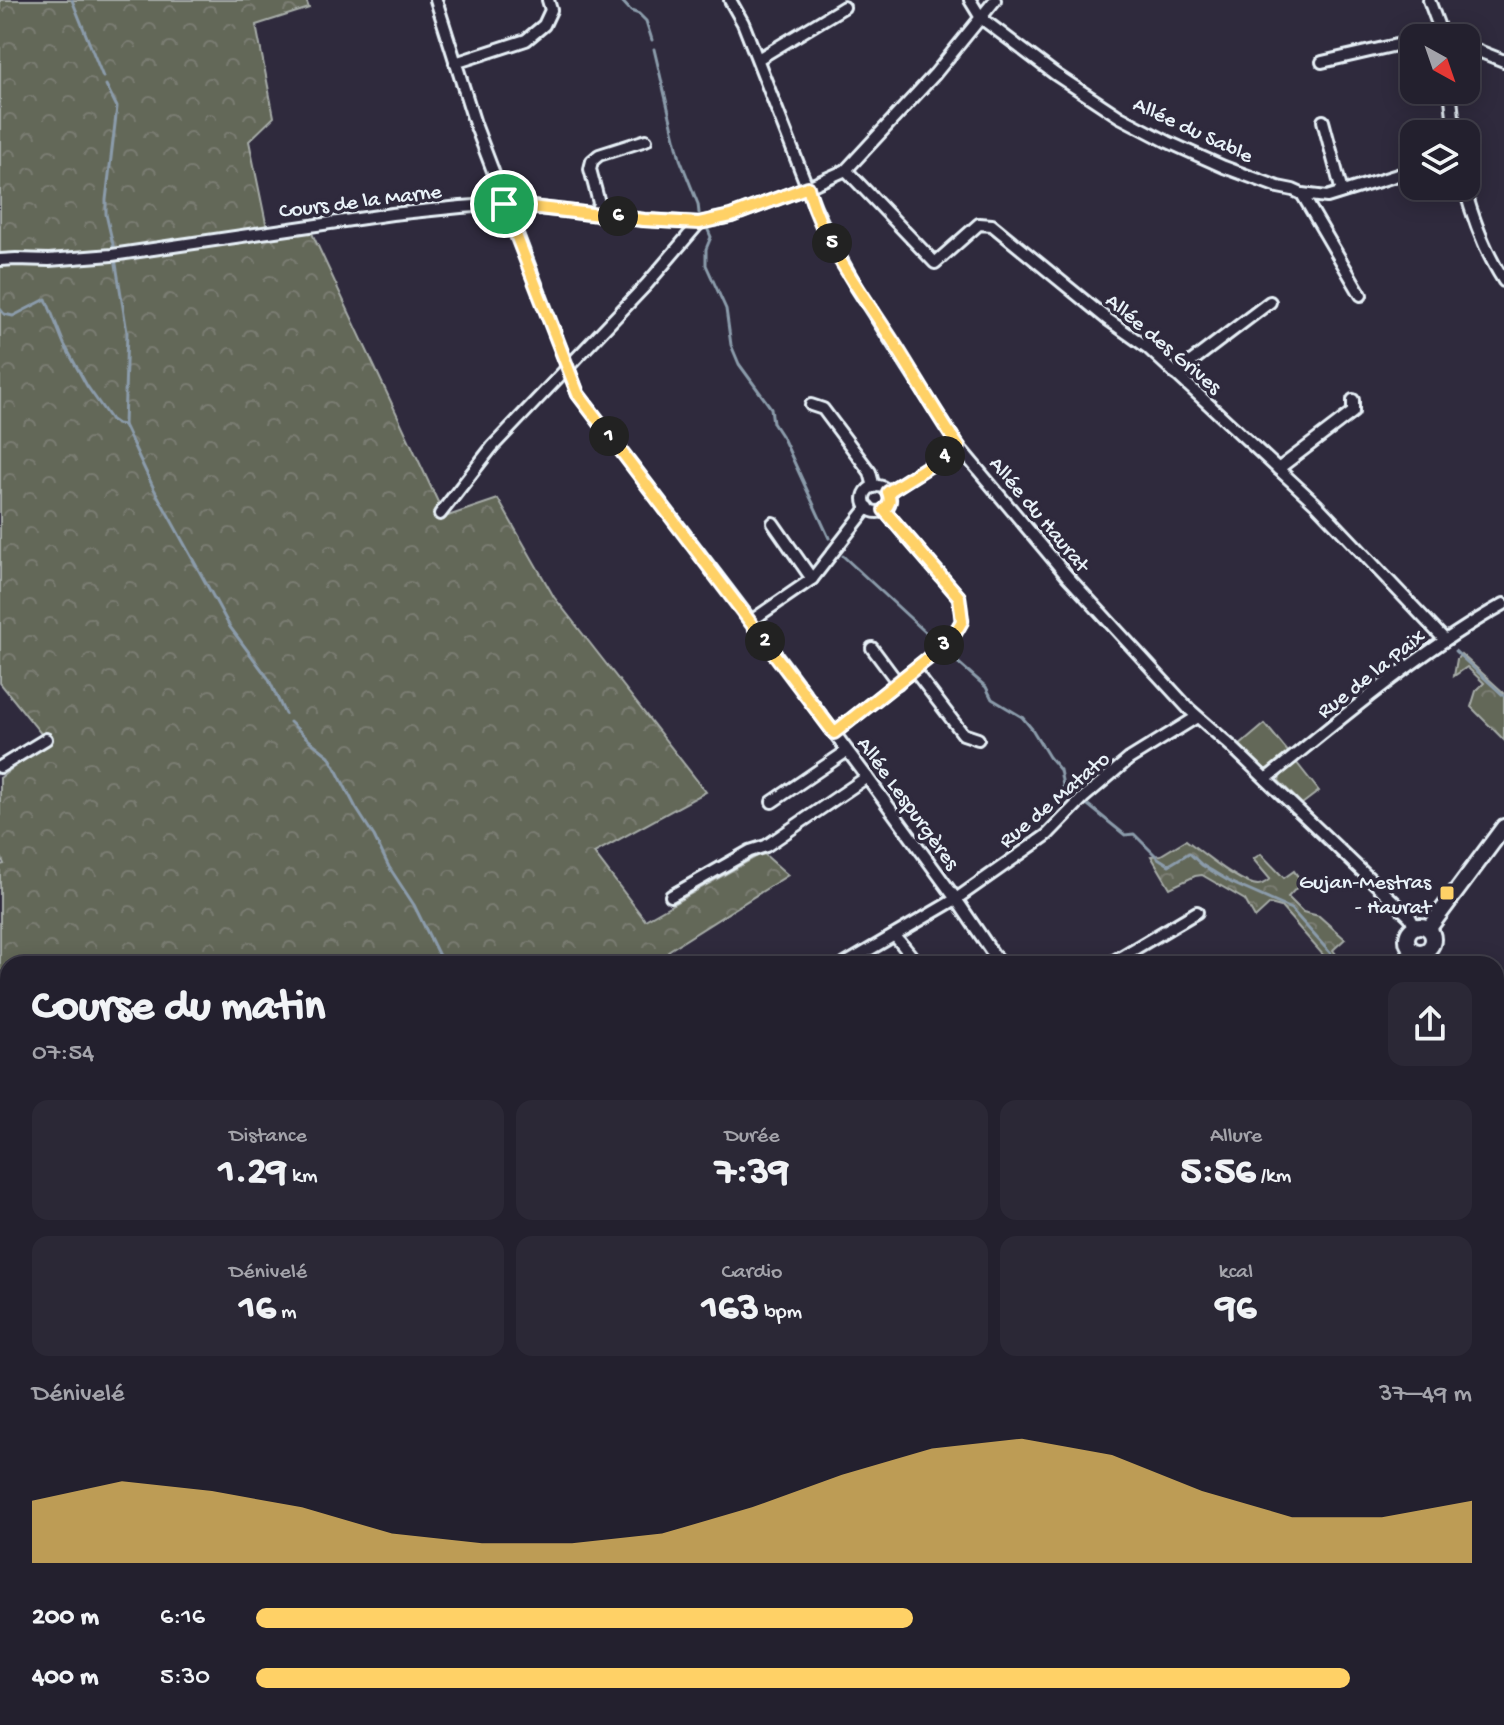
<!DOCTYPE html>
<html lang="fr">
<head>
<meta charset="utf-8">
<style>
	body { margin:0; font-family:"Gochi Hand",sans-serif; background:#2b2836; color:#f1f3f6; height:100vh; display:flex; flex-direction:column; font-size:30px; white-space:nowrap }
	* { box-sizing:border-box; margin:0 }
	p { font-size:26px; color:#a3a3aa }
	.icon { flex:none; width:44px; height:44px; fill:none; stroke:currentColor; stroke-width:2; stroke-linecap:round; stroke-linejoin:round }
	.map { position:relative; flex:1; overflow:hidden }
	.details { position:absolute; left:0px; top:956px; width:1504px; height:770px; display:flex; flex-direction:column; background:#23202e; border-radius:24px 24px 0 0; box-shadow:0 4px 20px #0003,0 0 0 2px #403e4a }
	.details>* { flex:none }
	.needle { width:52px; rotate:140deg }
	.fabs { position:absolute; left:1400px; top:24px; display:grid; gap:16px }
	.fabs a { display:grid; place-items:center; width:80px; height:80px; border-radius:16px; background:#23202e; box-shadow:0 4px 20px #0003,0 0 0 2px #403e4a; font-size:40px }
	.pin { position:absolute; display:grid; place-items:center; width:68px; height:68px; color:#fff; margin:-34px; border:4px solid #fff; border-radius:50%; box-shadow:0 2px 8px #0007 }
	.km { position:absolute; width:40px; height:40px; margin:-20px; border-radius:50%; background:#222; color:#fff; font-size:22px; line-height:40px; text-align:center }
	.round { display:grid; place-items:center; flex:none; width:84px; height:84px; border-radius:16px; background:#2b2836 }
	.summary { display:flex; align-items:center; justify-content:space-between; height:136px; padding:0 32px }
	h1 { font-size:44px; font-weight:700; line-height:60px }
	.figures { display:grid; grid-template-columns:repeat(3,1fr); gap:12px; height:136px; padding:8px 32px }
	.figures div { display:grid; align-content:center; border-radius:16px; background:#2b2836; text-align:center }
	.figures b { font-size:40px; font-weight:700 }
	.figures small { font-size:22px; font-weight:400 }
	.figures p { font-size:22px }
	.chart { height:224px; padding:16px 32px }
	.chart p { display:flex; justify-content:space-between }
	.chart svg { width:100%; height:144px; margin-top:8px; fill:#ffd166; opacity:.7 }
	ul { padding:0 32px; list-style:none; font-size:26px }
	li { display:grid; grid-template-columns:128px 96px 1fr; align-items:center; height:60px }
	li i { height:20px; border-radius:10px; background:#ffd166 }
	.map>svg:first-child { display:block }
	.green { fill:#646759; stroke:#a6aca8; stroke-width:2 }
	.forest { fill:url(#forest-crowns); stroke:#a6aca8; stroke-width:2 }
	.lines { fill:none; stroke-linecap:round; stroke-linejoin:round }
	.stream { stroke:#8b9cab; stroke-width:3 }
	.street-casing { stroke:#e8f1f8; stroke-width:16 }
	.secondary-casing { stroke:#e8f1f8; stroke-width:20 }
	.street { stroke:#2f2a3d; stroke-width:10 }
	.secondary { stroke:#2f2a3d; stroke-width:14 }
	.rail-casing { stroke:#e8f1f8; stroke-width:6 }
	.rail { stroke:#2f2a3d; stroke-width:3; stroke-dasharray:9; stroke-linecap:butt }
	.route-casing { stroke:#fff; stroke-width:16 }
	.route { stroke:#ffd166; stroke-width:10 }
	.poi-dot { fill:#ffd166; stroke:#2f2a3d; stroke-width:3 }
	.labels { text-anchor:middle; stroke-width:7; stroke-linejoin:round; paint-order:stroke }
	.street-label { font-size:22px; fill:#e8f1f8; stroke:#2f2a3d }
	.poi-label { font-size:22px; fill:#e8f1f8; stroke:#2f2a3d; text-anchor:end }
</style>
</head>
<body>
<div class="map">
<svg width="1504" height="1725" viewBox="0 0 1504 1725">
	<defs>
		<pattern id="forest-crowns" width="20" height="18" patternUnits="userSpaceOnUse" patternTransform="scale(2)"><rect width="20" height="18" fill="#646759"/><path d="M2 6a3 3 0 1 1 6 0M12 15a3 3 0 1 1 6 0" fill="none" stroke="#7a7d72"/></pattern>
	</defs>
	<rect width="100%" height="100%" fill="#2f2a3d"/>
	<filter id="ink" filterUnits="userSpaceOnUse"><feTurbulence type="fractalNoise" baseFrequency=".0125" numOctaves="2"/><feDisplacementMap in="SourceGraphic" scale="16" xChannelSelector="R" yChannelSelector="G"/><feConvolveMatrix kernelMatrix="1 2 1 2 8 2 1 2 1" color-interpolation-filters="sRGB"/></filter>
	<g filter="url(#ink)">
		<!-- green -->
		<g class="green">
			<polygon points="1265,724 1289,753 1272,769 1264,769 1239,746"/>
			<polygon points="1296,762 1319,791 1302,804 1279,781 1281,775"/>
			<polygon points="542,1718 723,1718 707,1725 545,1725"/>
			<polygon points="725,1718 1429,1718 1432,1725 728,1725"/>
		</g>
		<!-- forest -->
		<g class="forest">
			<polygon points="0,0 306,0 309,8 256,25 274,117 249,141 267,228 310,229 445,517 498,499 554,597 706,792 594,853 645,920 763,853 788,875 668,951 677,964 8,964 8,1174 6,1172 0,1173 0,1145 2,1143 0,1139 0,865 4,864 0,854 0,778 47,741 0,683"/>
			<polygon points="1461,654 1504,693 1504,740 1471,707 1476,691 1484,683 1467,667 1454,676 1457,659"/>
			<path d="M1186 840C1200 851 1241 885 1258 885 1263 885 1266 882 1270 879L1253 859 1261 854 1284 878 1294 871 1302 882 1288 897 1303 912 1319 916 1345 939 1333 950 1343 964H1331L1281 907 1270 904 1255 918 1245 900 1202 875 1195 876 1170 888 1151 856 1161 855Z"/>
			<polygon points="292,1718 387,1718 389,1725 295,1725"/>
		</g>
		<g class="lines">
			<!-- stream -->
			<g class="stream">
				<polyline points="72,0 103,77"/>
				<polyline points="621,0 631,11 639,14 646,21 652,40"/>
				<polyline points="654,49 680,159 698,204 699,213"/>
				<polyline points="106,85 117,107 106,200 106,214 114,249"/>
				<polyline points="708,230 711,237 706,249 706,265 726,309 731,345 739,364 771,408 773,423 784,440 829,538"/>
				<polyline points="115,258 127,332 124,425 154,489 230,627 268,678 285,714"/>
				<polyline points="0,309 4,314 13,316 46,299 64,344 87,386 111,420 117,424 124,425"/>
				<polyline points="843,556 935,641"/>
				<polyline points="1455,651 1504,696"/>
				<polyline points="946,652 986,687 992,699 1022,717 1032,729 1049,757 1060,770 1064,791 1076,800"/>
				<polyline points="290,722 310,741 329,756 356,808 374,836 389,867 414,905 443,964"/>
				<polyline points="1083,803 1088,805 1125,835 1134,834 1158,858 1169,865 1189,853 1202,865 1232,883 1291,909 1340,964"/>
				<polyline points="0,1138 8,1164"/>
				<polyline points="1496,1172 1504,1180"/>
				<polyline points="291,1718 293,1725"/>
				<polyline points="840,1718 842,1725"/>
				<polyline points="1495,1725 1504,1719"/>
			</g>
			<defs>
				<g id="street">
					<polyline points="436,0 475,124 578,394 751,621 867,777 956,899 1000,964"/>
					<polyline points="730,0 743,23 754,51 815,207 829,237 857,288 959,447 1068,577 1189,709 1232,747 1410,917 1415,927"/>
					<polyline points="970,0 981,18 1055,74 1120,117 1168,142 1224,167 1278,187 1293,190 1302,194 1327,197 1414,170"/>
					<polyline points="1429,0 1443,38"/>
					<polyline points="1426,38 1442,34"/>
					<polyline points="1466,46 1504,61"/>
					<polyline points="758,59 844,7"/>
					<polyline points="1322,62 1414,41"/>
					<polyline points="455,63 526,40 544,25 551,10 548,0"/>
					<polyline points="1450,90 1455,134"/>
					<polyline points="1323,121 1342,192"/>
					<polyline points="846,170 935,263 979,224 992,225 1107,319 1148,348 1316,504 1445,640"/>
					<path d="M1464 186C1473 219 1485 252 1504 281"/>
					<polyline points="1302,194 1361,295"/>
					<polyline points="596,214 599,203 590,169 592,161 599,155 646,140"/>
					<polyline points="0,260 16,259 49,260 112,255 392,214 461,207 504,204 644,220 699,223 731,216 808,187 846,170 935,74 995,0"/>
					<polyline points="1175,374 1270,302"/>
					<polyline points="811,405 823,409 870,472 874,487"/>
					<polyline points="1278,469 1353,412 1353,400"/>
					<circle cx="877" cy="499" r="13"/>
					<polyline points="888,492 959,447"/>
					<polyline points="440,514 492,447 647,284 699,223"/>
					<polyline points="773,523 812,579"/>
					<polyline points="751,621 812,579 868,507"/>
					<polyline points="872,648 898,683"/>
					<polyline points="914,670 963,734 978,739"/>
					<polyline points="834,733 951,640 962,621 959,597 884,510"/>
					<polyline points="0,767 46,739"/>
					<path d="M1266 779C1342 718 1418 652 1504 604"/>
					<polyline points="772,802 847,751"/>
					<polyline points="671,896 750,851 766,846 867,777"/>
					<polyline points="895,936 918,964"/>
					<polyline points="1426,950 1433,964"/>
					<polyline points="845,964 956,899 1047,835 1083,798 1129,759 1197,717"/>
					<polyline points="1109,964 1197,912"/>
					<polyline points="1377,964 1381,961"/>
					<polyline points="1496,1069 1504,1081"/>
					<polyline points="0,1278 8,1274"/>
					<polyline points="1496,1515 1504,1509"/>
					<polyline points="1496,1695 1502,1703"/>
					<polyline points="0,1705 8,1702"/>
					<polyline points="503,1718 506,1725"/>
					<polyline points="846,1718 849,1725"/>
				</g>
				<g id="secondary">
					<circle cx="1420" cy="939" r="13"/>
					<polyline points="1429,928 1504,827"/>
					<polyline points="434,1725 445,1718"/>
				</g>
			</defs>
			<!-- street casing -->
			<use href="#street" class="street-casing"/>
			<!-- secondary casing -->
			<use href="#secondary" class="secondary-casing"/>
			<!-- street -->
			<use href="#street" class="street"/>
			<!-- secondary -->
			<use href="#secondary" class="secondary"/>
			<defs>
				<g id="rail">
					<polyline points="1496,1496 1504,1491"/>
					<polyline points="1058,1725 1076,1718"/>
				</g>
			</defs>
			<!-- rail casing -->
			<use href="#rail" class="rail-casing"/>
			<!-- rail -->
			<use href="#rail" class="rail"/>
		</g>
	</g>
	<g class="lines" filter="url(#ink)">
		<defs>
			<path id="route" d="M808 187C821 241 864 296 894 343 916 377 935 413 959 447L888 492C891 500 890 504 884 510L959 597 962 621 951 640 834 733 578 394 504 204 644 220 699 223 731 216Z"/>
		</defs>
		<!-- route casing -->
		<use href="#route" class="route-casing"/>
		<!-- route -->
		<use href="#route" class="route"/>
	</g>
	<!-- markers -->
	<rect class="poi-dot" x="1439" y="885" width="16" height="16" rx="4"/>
	<g class="labels">
		<!-- street labels -->
		<g class="street-label">
			<text transform="translate(1194 128) rotate(25)" y="8">Allée du Sable</text>
			<text transform="translate(360 199) rotate(-7)" y="8">Cours de la Marne</text>
			<text transform="translate(1165 342) rotate(40)" y="8">Allée des Grives</text>
			<text transform="translate(1041 513) rotate(50)" y="8">Allée du Haurat</text>
			<text transform="translate(1370 672) rotate(-38)" y="8">Rue de la Paix</text>
			<text transform="translate(1053 798) rotate(-40)" y="8">Rue de Matato</text>
			<text transform="translate(910 802) rotate(54)" y="8">Allée Lespurgères</text>
		</g>
		<!-- poi labels -->
		<g class="poi-label">
			<text x="1431" y="888">Gujan-Mestras<tspan x="1431" dy="25">- Haurat</tspan></text>
		</g>
	</g>
</svg>
<div class="fabs">
<a><svg class="needle" viewBox="-14 -14 28 28"><path d="M0-13l5 13h-10z" fill="#e53935"/><path d="M0 13l5-13h-10z" fill="#a3a3aa"/></svg></a>
<a><svg class="icon" aria-label="layers" viewBox="0 0 24 24"><path d="M12 4l9 5-9 5-9-5zM3 14l9 5 9-5"/></svg></a>
</div>
<div class="pin" style="left:504px;top:204px;background:#1e9e55"><svg class="icon" aria-label="arrive" viewBox="0 0 24 24"><path d="M6 21V4h12l-3 4 3 4H6"/></svg></div>
<b class="km" style="left:609px;top:436px">1</b>
<b class="km" style="left:765px;top:641px">2</b>
<b class="km" style="left:944px;top:645px">3</b>
<b class="km" style="left:945px;top:456px">4</b>
<b class="km" style="left:832px;top:243px">5</b>
<b class="km" style="left:618px;top:216px">6</b>
<section class="details">
<div class="summary"><div><h1>Course du matin</h1><p>07:54</p></div><a class="round"><svg class="icon" aria-label="share" viewBox="0 0 24 24"><path d="M12 15V3M7 8l5-5 5 5M5 13v7h14v-7"/></svg></a></div>
<div class="figures">
<div><p>Distance</p><b>1.29<small> km</small></b></div>
<div><p>Durée</p><b>7:39</b></div>
<div><p>Allure</p><b>5:56<small> /km</small></b></div>
</div>
<div class="figures">
<div><p>Dénivelé</p><b>16<small> m</small></b></div>
<div><p>Cardio</p><b>163<small> bpm</small></b></div>
<div><p>kcal</p><b>96</b></div>
</div>
<div class="chart"><p><span>Dénivelé</span>37–49 m</p>
<svg viewBox="0 0 160 44" preserveAspectRatio="none"><path d="M0 44V25L10 19L20 22L30 27L40 35L50 38L60 38L70 35L80 27L90 17L100 9L110 6L120 11L130 22L140 30L150 30L160 25V44z"/></svg>
</div>
<ul>
<li><b>200 m</b>6:16<i style="width:54%"></i></li>
<li><b>400 m</b>5:30<i style="width:90%"></i></li>
</ul>
</section>
</div>
</body>
</html>
